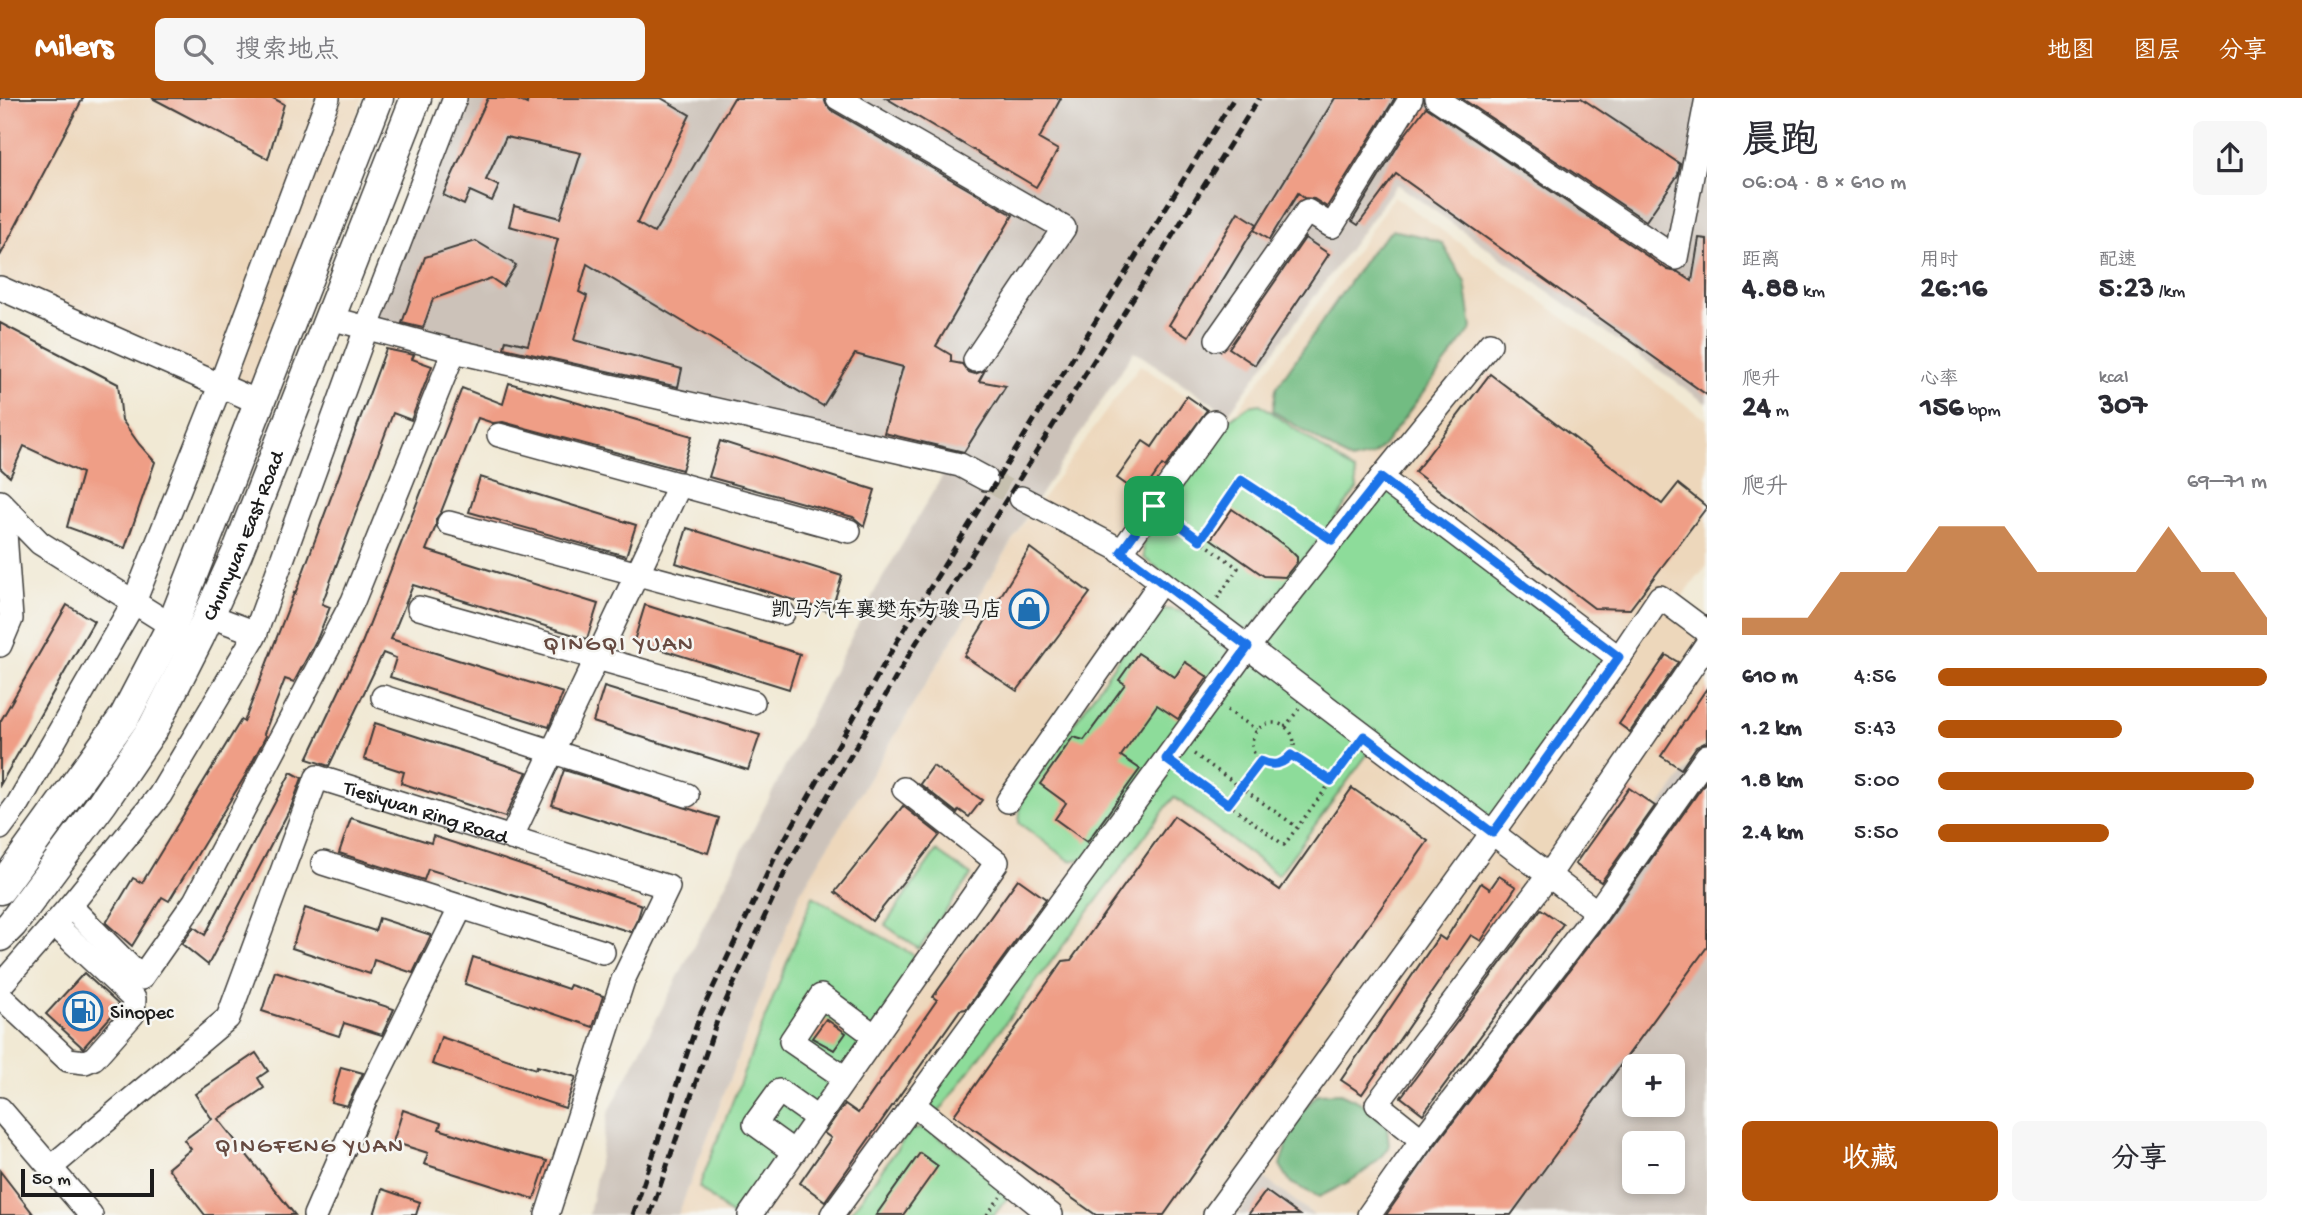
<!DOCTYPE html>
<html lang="zh">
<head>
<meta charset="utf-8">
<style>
	body { margin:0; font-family:"Gochi Hand","LXGW WenKai TC",sans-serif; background:#f7f7f7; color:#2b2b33; height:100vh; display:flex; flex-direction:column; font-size:26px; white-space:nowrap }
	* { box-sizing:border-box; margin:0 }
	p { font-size:23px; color:#7c7c81 }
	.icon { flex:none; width:38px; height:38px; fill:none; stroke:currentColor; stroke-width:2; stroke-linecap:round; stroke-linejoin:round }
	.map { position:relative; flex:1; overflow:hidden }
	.panel { display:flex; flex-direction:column; background:#fff; width:595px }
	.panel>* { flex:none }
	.tools { position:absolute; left:1622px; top:956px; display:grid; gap:14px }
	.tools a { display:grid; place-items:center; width:63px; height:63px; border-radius:10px; background:#fff; box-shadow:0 4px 10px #0003; font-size:35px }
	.scale { position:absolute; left:21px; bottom:18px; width:133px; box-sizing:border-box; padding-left:7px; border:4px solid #1c1c1c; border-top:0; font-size:19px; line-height:24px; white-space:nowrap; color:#1c1c1c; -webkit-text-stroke:5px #f6f6f2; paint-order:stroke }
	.pin { position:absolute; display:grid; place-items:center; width:60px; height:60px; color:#fff; margin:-30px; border-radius:14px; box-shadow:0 4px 10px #0006 }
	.round { display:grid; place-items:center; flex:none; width:74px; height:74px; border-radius:10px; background:#f7f7f7 }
	.head { display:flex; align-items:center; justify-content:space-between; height:119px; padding:0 35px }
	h1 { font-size:38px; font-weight:700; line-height:52px }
	.stats { display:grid; grid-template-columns:repeat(3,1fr); gap:10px; height:119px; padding:7px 35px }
	.stats div { display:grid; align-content:center }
	.stats b { font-size:30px; font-weight:700 }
	.stats small { font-size:19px; font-weight:400 }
	.stats p { font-size:19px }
	.chart { height:196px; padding:14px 35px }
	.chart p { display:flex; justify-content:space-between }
	.chart svg { width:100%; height:126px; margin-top:7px; fill:#b45309; opacity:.7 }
	.button { display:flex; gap:14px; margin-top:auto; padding:14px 35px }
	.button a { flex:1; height:80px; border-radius:10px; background:#b45309; color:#fff; font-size:28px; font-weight:700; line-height:80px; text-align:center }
	.button a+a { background:#f7f7f7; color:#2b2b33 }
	ul { padding:0 35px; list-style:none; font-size:23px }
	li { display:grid; grid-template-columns:112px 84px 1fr; align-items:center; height:52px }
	li i { height:18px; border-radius:9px; background:#b45309 }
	header { display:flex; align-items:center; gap:42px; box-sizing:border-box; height:98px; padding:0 35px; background:#b45309; color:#fff }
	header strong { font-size:33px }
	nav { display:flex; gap:38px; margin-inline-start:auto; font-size:24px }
	.search { width:490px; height:63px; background:#f7f7f7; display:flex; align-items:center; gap:18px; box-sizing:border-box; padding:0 24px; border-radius:10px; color:#7c7c81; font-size:26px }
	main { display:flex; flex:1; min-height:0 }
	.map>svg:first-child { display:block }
	.built { fill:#edd7bb }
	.industrial { fill:#ccc2b9; fill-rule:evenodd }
	.green { fill:#8ddc9a; stroke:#547c5b; stroke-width:2 }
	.forest { fill:#72bc82; stroke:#476c4f; stroke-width:2 }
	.building { fill:#ef9e86 }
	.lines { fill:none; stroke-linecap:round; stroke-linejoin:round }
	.minor-tunnel { stroke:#c6c0af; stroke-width:23; stroke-dasharray:23 11; stroke-linecap:butt }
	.minor-casing { stroke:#3c3b38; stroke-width:26 }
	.major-casing { stroke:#3c3b38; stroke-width:33 }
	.path { stroke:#3c3b38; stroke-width:3.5; stroke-dasharray:2 5; stroke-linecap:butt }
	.minor { stroke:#fff; stroke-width:23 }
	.major { stroke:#fff; stroke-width:30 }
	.rail { stroke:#1c1c1c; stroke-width:5; stroke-dasharray:10 5; stroke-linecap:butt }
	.route-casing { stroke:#fff; stroke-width:14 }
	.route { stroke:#1a73e8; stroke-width:9 }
	.labels { text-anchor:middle; stroke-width:5; stroke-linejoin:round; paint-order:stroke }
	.street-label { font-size:21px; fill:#1c1c1c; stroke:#f6f6f2 }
	.poi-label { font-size:21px; fill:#1c1c1c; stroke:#f6f6f2; text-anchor:end }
	.neighbourhood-label { font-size:23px; letter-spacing:2px; fill:#664a41; stroke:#f6f6f2 }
</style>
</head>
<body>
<header>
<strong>Milers</strong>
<div class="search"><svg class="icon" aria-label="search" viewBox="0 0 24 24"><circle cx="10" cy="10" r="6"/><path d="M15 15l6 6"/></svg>搜索地点</div>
<nav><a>地图</a><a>图层</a><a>分享</a></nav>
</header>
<main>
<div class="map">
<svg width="1707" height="1117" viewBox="0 0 1707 1117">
	<rect width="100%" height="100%" fill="#f6f6f2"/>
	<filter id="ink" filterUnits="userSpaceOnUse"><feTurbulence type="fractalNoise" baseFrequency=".0143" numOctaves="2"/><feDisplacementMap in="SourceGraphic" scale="14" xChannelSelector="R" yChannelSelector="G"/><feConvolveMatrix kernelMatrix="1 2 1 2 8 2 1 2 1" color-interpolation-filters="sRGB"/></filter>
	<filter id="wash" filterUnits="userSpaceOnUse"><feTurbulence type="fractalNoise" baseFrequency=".00686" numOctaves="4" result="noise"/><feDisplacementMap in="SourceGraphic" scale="28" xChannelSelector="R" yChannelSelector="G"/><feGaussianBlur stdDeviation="1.57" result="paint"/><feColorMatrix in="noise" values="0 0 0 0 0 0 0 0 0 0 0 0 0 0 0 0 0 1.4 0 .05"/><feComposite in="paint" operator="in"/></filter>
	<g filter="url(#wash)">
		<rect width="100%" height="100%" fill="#f1e9d4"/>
		<!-- built -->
		<g class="built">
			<polygon points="0,0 363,0 258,304 0,190"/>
			<polygon points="1394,98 1707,322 1707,468 1679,502 1707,522 1707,644 1361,1117 1314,1117 1264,1080 1237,1117 678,1117 800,795 1021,429 1140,267 1228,325 1362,145"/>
		</g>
		<!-- industrial -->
		<g class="industrial">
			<polygon points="442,0 1707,0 1707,306 1397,86 1228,316 1134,253 1032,410 800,795 678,1117 589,1117 608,1016 876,491 951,363 366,231"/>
			<path d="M1707 644V1117H1361ZM1634 968H1673V1006H1634ZM1634 1045H1673V1083H1634Z"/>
			<polygon points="1264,1080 1314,1117 1237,1117"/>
		</g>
		<!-- green -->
		<g class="green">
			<polygon points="1260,306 1355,374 1357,391 1254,528 1242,533 1144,460 1143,446 1219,329 1249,308"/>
			<polygon points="1381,380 1619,560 1493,735 1375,646 1278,777 1174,699 933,1022 913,1006"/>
			<path d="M1165 511C1187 511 1218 531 1228 552 1230 557 1229 563 1228 568L1086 760 1070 763 1019 725 1021 703 1145 522Z"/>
			<polygon points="936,753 971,777 919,851 885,827"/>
			<polygon points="813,798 922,862 743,1117 731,1117 699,1089"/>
			<polygon points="925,1030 1014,1091 994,1117 849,1117 911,1032"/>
		</g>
		<!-- forest -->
		<g class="forest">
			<polygon points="1392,132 1425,139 1442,145 1465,184 1472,230 1383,348 1372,358 1351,363 1273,313 1276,290 1371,153"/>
			<path d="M1340 995 1366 1007 1387 1028 1389 1048C1373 1073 1346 1086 1319 1099L1291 1085 1280 1067 1296 1019 1318 996Z"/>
		</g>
		<g id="blocks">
			<!-- building -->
			<g class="building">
				<polygon points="0,0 83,0 0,158"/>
				<polygon points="152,0 273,0 284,6 268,61"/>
				<polygon points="488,0 513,0 527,6 528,0 661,0 690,17 637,125 654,135 734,0 824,0 826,6 831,12 1013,117 936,248 951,257 951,264 962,266 968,274 975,276 985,272 979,283 1006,288 964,354 884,335 903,269 855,256 823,308 587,166 579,194 587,198 574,242 682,271 678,289 504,250 506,242 528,247 558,141 509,128 514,108 560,120 581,55 506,39 486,82 499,88 492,103 470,93 464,107 443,97"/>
				<polygon points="886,0 1061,0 1039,41 1058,52 1036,89"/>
				<polygon points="1335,0 1395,0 1327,109 1314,101 1304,100 1298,95 1269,142 1254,132"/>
				<polygon points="1461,0 1581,0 1680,66 1678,77 1646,123"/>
				<polygon points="1426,9 1668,172 1678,174 1692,183 1699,140 1707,141 1707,297 1396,76 1358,127 1352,123 1404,38"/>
				<polygon points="1238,114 1257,126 1188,239 1169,227"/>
				<polygon points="1305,140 1329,156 1255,267 1229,250"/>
				<polygon points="476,143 516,167 503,188 491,180 433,201 423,230 402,225 425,159"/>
				<polygon points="0,225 118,286 122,322 139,346 155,364 125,450 67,429 82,375 24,348 10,379 0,370"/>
				<polygon points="386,251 414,257 412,261 432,268 411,322 393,315 322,506 330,509 318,539 294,584 285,581 264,636 266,638 245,678 169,803 162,799 132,848 106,825 133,780 142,785 241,622 244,624 294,495 295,496"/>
				<polygon points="1490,276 1662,406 1678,386 1707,409 1630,511 1594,510 1415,374"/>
				<polygon points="509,285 692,338 682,372 503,324 493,325 478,320 441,414 436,421 436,428 426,452 598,506 587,541 413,487 391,541 563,595 549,629 390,579 396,560 383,555 329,668 307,661 362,545 462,290 503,306"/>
				<polygon points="1187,298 1207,312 1165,369 1162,367 1141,397 1117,380 1143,343 1152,349"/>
				<polygon points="720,343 875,392 864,428 853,419 709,379"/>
				<polygon points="480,379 636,427 626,458 469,414"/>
				<polygon points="1232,411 1287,449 1297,459 1297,464 1285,479 1264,478 1211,441"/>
				<polygon points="687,430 842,478 831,514 676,465"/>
				<polygon points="1030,450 1090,495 1017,593 964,558"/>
				<polygon points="67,507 94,523 0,687 0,624"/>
				<polygon points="645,507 800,556 789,591 634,543"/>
				<polygon points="1138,555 1175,579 1185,564 1208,579 1178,621 1157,607 1121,658 1140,671 1087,744 1055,721 1066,705 1040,686 1073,639 1084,642 1125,586 1119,582"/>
				<polygon points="1666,557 1678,564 1630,634 1619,626"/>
				<polygon points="604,589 760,637 748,672 593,624"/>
				<polygon points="1707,590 1707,644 1696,649 1681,671 1661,658"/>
				<polygon points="375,625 527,674 505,719 401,685 404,674 364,661"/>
				<polygon points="933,668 982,702 969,719 959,712 957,715 920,686"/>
				<polygon points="564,672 719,720 708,755 552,707"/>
				<polygon points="291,674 302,680 291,709 208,867 182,846 194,829 205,837"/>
				<polygon points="1707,682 1707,849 1511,1117 1386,1117 1433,1050 1608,822"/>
				<polygon points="1352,690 1428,743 1164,1117 1096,1117 954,1017 1063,863 1071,862 1174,718 1280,792"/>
				<polygon points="1629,690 1655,708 1601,784 1575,766"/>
				<polygon points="903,708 940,737 872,823 835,794"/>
				<polygon points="351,720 431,745 433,738 642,807 638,820 631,834 428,771 424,782 339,755"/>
				<polygon points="1499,778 1516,789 1481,843 1471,837 1362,996 1341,982 1439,838 1445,842 1481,785 1490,791"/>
				<polygon points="1018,781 1046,801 966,911 960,912 825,1103 800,1085 831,1040 824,1035 845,1006 858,1015 937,902 933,899"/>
				<polygon points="305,810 375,833 379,820 431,837 413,875 374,862 370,876 292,850"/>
				<polygon points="1541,811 1563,826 1423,1016 1401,999"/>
				<polygon points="473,859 568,891 570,887 603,898 593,929 465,886"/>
				<polygon points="275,873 325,889 394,911 382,937 344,925 339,938 262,913"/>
				<polygon points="84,875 120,908 83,950 46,916"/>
				<polygon points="826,921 846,935 834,952 812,940"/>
				<polygon points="441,939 536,971 537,968 576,979 565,1010 432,966"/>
				<polygon points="256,955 268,973 258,980 264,990 218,1021 295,1117 205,1117 168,1070 191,1051 184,1042 212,1021 195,996"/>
				<polygon points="341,969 363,975 347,1008 331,1004"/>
				<polygon points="403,1012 441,1025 439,1031 500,1051 547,1063 534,1101 424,1066 428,1055 393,1044"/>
				<polygon points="920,1055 938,1068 903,1117 876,1117"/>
				<polygon points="0,1073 34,1117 0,1117"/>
				<polygon points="382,1091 420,1104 416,1117 374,1117"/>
				<polygon points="1266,1093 1299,1117 1248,1117"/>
			</g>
		</g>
	</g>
	<g filter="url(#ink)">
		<use href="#blocks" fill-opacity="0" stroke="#3c3b38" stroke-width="2"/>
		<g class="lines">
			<!-- minor-tunnel -->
			<polyline class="minor-tunnel" points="986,381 1021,400"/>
			<defs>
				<g id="minor">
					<polyline points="838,0 1064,130 975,262"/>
					<polyline points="1436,0 1676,160 1707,0"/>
					<polyline points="0,190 258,304"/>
					<polyline points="330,220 454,253 960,367 986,381"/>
					<polyline points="1217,241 1307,113 1332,128 1411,0"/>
					<polyline points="499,337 849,433"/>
					<polyline points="1381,380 1490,246"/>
					<polyline points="1021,400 1117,450 1597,814"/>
					<polyline points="0,404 40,445 172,528"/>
					<polyline points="0,415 4,420 11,521 0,547"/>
					<polyline points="449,425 783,515"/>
					<polyline points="1121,454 1214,324"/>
					<polyline points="419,510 753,604"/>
					<polyline points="208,517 256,535"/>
					<polyline points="1707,546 1549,777 1377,1006 1422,1042 1597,814 1707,658"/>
					<polyline points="1619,560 1660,499 1707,534"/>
					<polyline points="383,599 687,697"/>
					<polyline points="1008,703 1161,484"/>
					<polyline points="0,730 18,706 134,504 220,288 328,0"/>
					<polyline points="511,740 680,386"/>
					<polyline points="323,765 603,854"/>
					<polyline points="70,808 141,880 195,803 353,503 454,253"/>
					<polyline points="0,888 70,808 160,697 254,539 366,231 455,0"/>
					<polyline points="0,898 68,962 85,964 94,960 133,916 134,901 54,826"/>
					<polyline points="845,980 791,943 821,898 875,938"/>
					<polyline points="913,1006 1051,1117"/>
					<polyline points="0,1011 91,1117"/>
					<polyline points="794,1054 755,1026 779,993 817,1020"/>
					<path id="s1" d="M50 1070 228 920 317 679 668 789 623 882 547 1117"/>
					<polyline points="315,1117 366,1000 461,809"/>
					<polyline points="750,1117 997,764 904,691"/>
					<polyline points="832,1117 1248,549 1381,380 1619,560 1215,1117"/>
					<polyline points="1369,1117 1422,1042"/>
				</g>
				<g id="major">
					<polyline points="0,791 125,618 172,528 378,0"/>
					<path id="s2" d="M0 838 12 826 102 705 153 630 199 539 237 455 416 0"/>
				</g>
			</defs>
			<!-- minor casing -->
			<use href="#minor" class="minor-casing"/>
			<!-- major casing -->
			<use href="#major" class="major-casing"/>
			<!-- path -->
			<g class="path">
				<polyline points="1170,420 1238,470 1217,501"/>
				<polyline points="1200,442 1241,382 1316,431"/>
				<polyline points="1227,612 1257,632"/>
				<circle cx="1273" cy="646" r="21"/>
				<polyline points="1285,629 1299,611"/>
				<polyline points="1194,656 1297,729"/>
				<polyline points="1291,657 1331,683"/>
				<polyline points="1182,672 1284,747 1354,653"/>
				<polyline points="1228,706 1261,663"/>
				<polyline points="987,1117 1000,1099"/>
			</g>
			<!-- minor -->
			<use href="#minor" class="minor"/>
			<!-- major -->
			<use href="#major" class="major"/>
			<!-- rail -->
			<g class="rail">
				<polyline points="633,1117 700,917 778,753 899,540 1234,0"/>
				<polyline points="650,1117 718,920 791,761 913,550 1259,0"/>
			</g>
		</g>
	</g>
	<g class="lines" filter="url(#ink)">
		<defs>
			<path id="route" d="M1381 380 1619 559 1493 735 1364 638 1331 683 1291 657C1282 667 1273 669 1261 663L1228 706 1166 661 1248 549 1121 454 1154 408 1200 442 1241 382 1332 442Z"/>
		</defs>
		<!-- route casing -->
		<use href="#route" class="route-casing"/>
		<!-- route -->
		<use href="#route" class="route"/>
	</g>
	<!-- icons -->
	<defs>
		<symbol id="shop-ring" viewBox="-11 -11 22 22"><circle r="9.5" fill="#f6f6f2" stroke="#1f6fb2" stroke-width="1.5"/><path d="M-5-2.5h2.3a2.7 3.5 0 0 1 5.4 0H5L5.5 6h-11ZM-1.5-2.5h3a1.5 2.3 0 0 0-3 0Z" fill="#1f6fb2"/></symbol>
		<symbol id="fuel-ring" viewBox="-11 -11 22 22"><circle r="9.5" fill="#f6f6f2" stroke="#1f6fb2" stroke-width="1.5"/><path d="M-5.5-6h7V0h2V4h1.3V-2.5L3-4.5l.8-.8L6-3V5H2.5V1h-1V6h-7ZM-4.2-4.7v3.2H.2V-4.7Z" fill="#1f6fb2"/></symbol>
	</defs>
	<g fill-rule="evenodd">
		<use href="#shop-ring" x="1007" y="489" width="44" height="44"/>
		<use href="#fuel-ring" x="61" y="891" width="44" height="44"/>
	</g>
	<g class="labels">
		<!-- street labels -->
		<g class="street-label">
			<text dy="7" stroke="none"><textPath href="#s2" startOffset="471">Chunyuan East Road</textPath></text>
			<text dy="7" stroke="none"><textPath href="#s1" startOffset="604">Tiesiyuan Ring Road</textPath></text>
		</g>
		<!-- poi labels -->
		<g class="poi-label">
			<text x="1002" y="518">凯马汽车襄樊东方骏马店</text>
			<text x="110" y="920" text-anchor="start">Sinopec</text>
		</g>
		<!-- neighbourhood labels -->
		<g class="neighbourhood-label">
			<text x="619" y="552">QINGQI YUAN</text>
			<text x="310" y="1054">QINGFENG YUAN</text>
		</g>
	</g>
</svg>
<div class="tools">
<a>+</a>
<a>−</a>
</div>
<div class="scale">50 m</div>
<div class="pin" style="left:1154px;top:408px;background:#1e9e55"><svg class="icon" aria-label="arrive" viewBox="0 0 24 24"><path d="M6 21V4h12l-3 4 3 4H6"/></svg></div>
</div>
<section class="panel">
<div class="head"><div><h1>晨跑</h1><p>06:04 · 8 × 610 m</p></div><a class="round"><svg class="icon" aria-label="share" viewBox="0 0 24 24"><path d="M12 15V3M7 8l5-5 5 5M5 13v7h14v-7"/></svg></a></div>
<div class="stats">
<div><p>距离</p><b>4.88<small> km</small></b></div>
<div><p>用时</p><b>26:16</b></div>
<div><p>配速</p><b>5:23<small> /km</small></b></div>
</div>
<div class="stats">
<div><p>爬升</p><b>24<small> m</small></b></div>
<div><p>心率</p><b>156<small> bpm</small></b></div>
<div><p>kcal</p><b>307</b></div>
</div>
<div class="chart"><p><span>爬升</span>69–71 m</p>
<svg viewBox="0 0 160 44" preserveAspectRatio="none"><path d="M0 44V38L10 38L20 38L30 22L40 22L50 22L60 6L70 6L80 6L90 22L100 22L110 22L120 22L130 6L140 22L150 22L160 38V44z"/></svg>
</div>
<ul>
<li><b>610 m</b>4:56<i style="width:100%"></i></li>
<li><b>1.2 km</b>5:43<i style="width:56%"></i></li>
<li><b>1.8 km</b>5:00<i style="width:96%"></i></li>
<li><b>2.4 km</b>5:50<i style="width:52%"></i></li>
</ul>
<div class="button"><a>收藏</a><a>分享</a></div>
</section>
</main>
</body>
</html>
